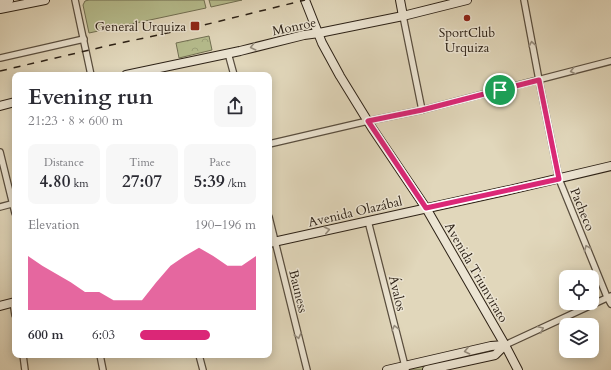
<!DOCTYPE html>
<html lang="en">
<head>
<meta charset="utf-8">
<style>
	body { margin:0; font-family:Cardo,serif; background:#f7f7f7; color:#2b2b33; height:100vh; display:flex; flex-direction:column; font-size:15px; white-space:nowrap }
	* { box-sizing:border-box; margin:0 }
	p { font-size:13px; color:#7c7c81 }
	.icon { flex:none; width:22px; height:22px; fill:none; stroke:currentColor; stroke-width:2; stroke-linecap:round; stroke-linejoin:round }
	.map { position:relative; flex:1; overflow:hidden }
	.drawer { position:absolute; left:12px; top:72px; width:260px; height:286px; display:flex; flex-direction:column; background:#fff; border-radius:8px; box-shadow:0 2px 10px #0003 }
	.drawer>* { flex:none }
	.fabs { position:absolute; left:559px; top:270px; display:grid; gap:8px }
	.fabs a { display:grid; place-items:center; width:40px; height:40px; border-radius:8px; background:#fff; box-shadow:0 2px 10px #0003; font-size:20px }
	.pin { position:absolute; display:grid; place-items:center; width:34px; height:34px; color:#fff; margin:-17px; border:2px solid #fff; border-radius:50%; box-shadow:0 1px 4px #0007 }
	.round { display:grid; place-items:center; flex:none; width:42px; height:42px; border-radius:8px; background:#f7f7f7 }
	.overview { display:flex; align-items:center; justify-content:space-between; height:68px; padding:0 16px }
	h1 { font-size:22px; font-weight:700; line-height:30px }
	.figures { display:grid; grid-template-columns:repeat(3,1fr); gap:6px; height:68px; padding:4px 16px }
	.figures div { display:grid; align-content:center; border-radius:8px; background:#f7f7f7; text-align:center }
	.figures b { font-size:17px; font-weight:700 }
	.figures small { font-size:11px; font-weight:400 }
	.figures p { font-size:11px }
	.chart { height:112px; padding:8px 16px }
	.chart p { display:flex; justify-content:space-between }
	.chart svg { width:100%; height:72px; margin-top:4px; fill:#db2777; opacity:.7 }
	ul { padding:0 16px; list-style:none; font-size:13px }
	li { display:grid; grid-template-columns:64px 48px 1fr; align-items:center; height:30px }
	li i { height:10px; border-radius:5px; background:#db2777 }
	.map>svg:first-child { display:block }
	.grass { fill:#b6bd8e; stroke:#716f52 }
	.park { fill:url(#park-crowns); stroke:#716f52 }
	.lines { fill:none; stroke-linecap:round; stroke-linejoin:round }
	.street-casing { stroke:#594e3f; stroke-width:8 }
	.secondary-casing { stroke:#2c2116; stroke-width:10 }
	.street { stroke:#ece5d3; stroke-width:5.5 }
	.secondary { stroke:#ece5d3; stroke-width:8 }
	.rail { stroke:#2c2116; stroke-width:1.5; stroke-dasharray:7 7; stroke-linecap:butt }
	.oneway { stroke:#968d7e }
	.route-casing { stroke:#fff; stroke-width:8 }
	.route { stroke:#db2777; stroke-width:5 }
	.poi-dot { fill:#8f2418; stroke:#ece5d3; stroke-width:1.5 }
	.labels { text-anchor:middle; stroke-width:3; stroke-linejoin:round; paint-order:stroke }
	.poi-label { font-size:13px; fill:#2c2116; stroke:#ece5d3; text-anchor:end }
	.street-label { font-size:13px; fill:#2c2116; stroke:#ece5d3 }
</style>
</head>
<body>
<div class="map">
<svg width="611" height="370" viewBox="0 0 611 370">
	<defs>
		<pattern id="park-crowns" width="20" height="18" patternUnits="userSpaceOnUse"><rect width="20" height="18" fill="#b6bd8e"/><path d="M2 6a3 3 0 1 1 6 0M12 15a3 3 0 1 1 6 0" fill="none" stroke="#9da27a"/></pattern>
	</defs>
	<rect width="100%" height="100%" fill="#e1d7bb"/>
	<filter id="stains"><feTurbulence type="fractalNoise" baseFrequency=".005" numOctaves="4"/><feColorMatrix values="0 0 0 0 .2 0 0 0 0 .09 0 0 0 0 .02 0 0 0 .5 -.17"/></filter>
	<radialGradient id="worn" r=".72"><stop offset=".6" stop-color="#630" stop-opacity="0"/><stop offset="1" stop-color="#630" stop-opacity=".3"/></radialGradient>
	<!-- grass -->
	<g class="grass">
		<polygon points="89,0 204,0 206,8 89,33 83,5 85,1"/>
		<polygon points="209,0 242,0 211,7"/>
	</g>
	<!-- park -->
	<g class="park">
		<polygon points="209,36 212,50 179,58 176,43"/>
		<polygon points="505,345 495,355 427,370 387,370"/>
	</g>
	<g class="lines">
		<defs>
			<g id="street">
				<polyline points="75,0 91,75"/>
				<polyline points="524,0 539,80 559,179 607,297 611,304"/>
				<polyline points="403,16 422,110"/>
				<polyline points="228,53 234,75"/>
				<polyline points="0,58 84,39"/>
				<polyline points="269,144 368,121 422,110 611,61"/>
				<polyline points="0,152 15,213"/>
				<polyline points="0,207 15,203"/>
				<polyline points="269,217 307,370"/>
				<polyline points="368,221 406,370"/>
				<polyline points="13,302 15,315"/>
				<polyline points="505,345 611,296"/>
				<polyline points="23,355 25,370"/>
				<polyline points="100,355 103,370"/>
				<polyline points="199,355 203,370"/>
			</g>
			<g id="secondary">
				<polyline points="305,0 322,43 340,76 372,128 426,208 505,345 518,370"/>
				<polyline points="400,0 403,16"/>
				<polyline points="0,2 9,0"/>
				<polyline points="0,9 45,0"/>
				<polyline points="126,75 240,51 304,35 319,33 403,16 467,0"/>
				<polyline points="0,106 15,102"/>
				<polyline points="269,243 505,191 611,166"/>
				<polyline points="0,306 15,302"/>
				<polyline points="387,370 491,346 505,345"/>
				<polyline points="427,370 495,355 505,345"/>
			</g>
		</defs>
		<!-- street casing -->
		<use href="#street" class="street-casing"/>
		<!-- secondary casing -->
		<use href="#secondary" class="secondary-casing"/>
		<!-- street -->
		<use href="#street" class="street"/>
		<!-- secondary -->
		<use href="#secondary" class="secondary"/>
		<!-- rail -->
		<polyline class="rail" points="0,71 111,45 196,27 305,0"/>
	</g>
	<!-- one-way arrows -->
	<defs><path id="oneway-chevron" d="M-2-3.5L2.5 0L-2 3.5" fill="none" stroke-width="1.6" stroke-linecap="round" stroke-linejoin="round"/></defs>
	<g class="oneway">
		<use href="#oneway-chevron" transform="translate(532 44) rotate(-100)"/>
		<use href="#oneway-chevron" transform="translate(253 47) rotate(166)"/>
		<use href="#oneway-chevron" transform="translate(573 71) rotate(166)"/>
		<use href="#oneway-chevron" transform="translate(327 230) rotate(-12)"/>
		<use href="#oneway-chevron" transform="translate(587 248) rotate(-112)"/>
		<use href="#oneway-chevron" transform="translate(395 328) rotate(-104)"/>
		<use href="#oneway-chevron" transform="translate(541 329) rotate(-25)"/>
		<use href="#oneway-chevron" transform="translate(298 336) rotate(76)"/>
		<use href="#oneway-chevron" transform="translate(467 351) rotate(167)"/>
	</g>
	<g class="lines">
		<defs>
			<polygon id="route" points="539,80 559,179 426,208 368,121 422,110"/>
		</defs>
		<!-- route casing -->
		<use href="#route" class="route-casing"/>
		<!-- route -->
		<use href="#route" class="route"/>
	</g>
	<!-- markers -->
	<g class="poi-dot">
		<circle cx="467" cy="18" r="4"/>
		<rect x="190" y="21" width="10" height="10" rx="2"/>
	</g>
	<g class="labels">
		<!-- poi labels -->
		<g class="poi-label">
			<text x="186" y="31">General Urquiza</text>
			<text x="467" y="37" text-anchor="middle">SportClub<tspan x="467" dy="15">Urquiza</tspan></text>
		</g>
		<!-- street labels -->
		<g class="street-label">
			<text transform="translate(294 26) rotate(-12)" y="5">Monroe</text>
			<text transform="translate(583 209) rotate(68)" y="5">Pacheco</text>
			<text transform="translate(355 211) rotate(-13)" y="5">Avenida Olazábal</text>
			<text transform="translate(477 272) rotate(60)" y="5">Avenida Triunvirato</text>
			<text transform="translate(299 291) rotate(76)" y="5">Bauness</text>
			<text transform="translate(398 293) rotate(76)" y="5">Ávalos</text>
		</g>
	</g>
	<rect width="100%" height="100%" filter="url(#stains)"/>
	<rect width="100%" height="100%" fill="url(#worn)"/>
</svg>
<div class="fabs">
<a><svg class="icon" aria-label="locate" viewBox="0 0 24 24"><circle cx="12" cy="12" r="6"/><path d="M12 2v4M12 18v4M2 12h4M18 12h4"/></svg></a>
<a><svg class="icon" aria-label="layers" viewBox="0 0 24 24"><path d="M12 4l9 5-9 5-9-5zM3 14l9 5 9-5"/></svg></a>
</div>
<div class="pin" style="left:500px;top:90px;background:#1e9e55"><svg class="icon" aria-label="arrive" viewBox="0 0 24 24"><path d="M6 21V4h12l-3 4 3 4H6"/></svg></div>
<section class="drawer">
<div class="overview"><div><h1>Evening run</h1><p>21:23 · 8 × 600 m</p></div><a class="round"><svg class="icon" aria-label="share" viewBox="0 0 24 24"><path d="M12 15V3M7 8l5-5 5 5M5 13v7h14v-7"/></svg></a></div>
<div class="figures">
<div><p>Distance</p><b>4.80<small> km</small></b></div>
<div><p>Time</p><b>27:07</b></div>
<div><p>Pace</p><b>5:39<small> /km</small></b></div>
</div>
<div class="chart"><p><span>Elevation</span>190–196 m</p>
<svg viewBox="0 0 160 44" preserveAspectRatio="none"><path d="M0 44V11L10 17L20 22L30 27L40 33L50 33L60 38L70 38L80 38L90 27L100 17L110 11L120 6L130 11L140 17L150 17L160 11V44z"/></svg>
</div>
<ul>
<li><b>600 m</b>6:03<i style="width:60%"></i></li>
</ul>
</section>
</div>
</body>
</html>
